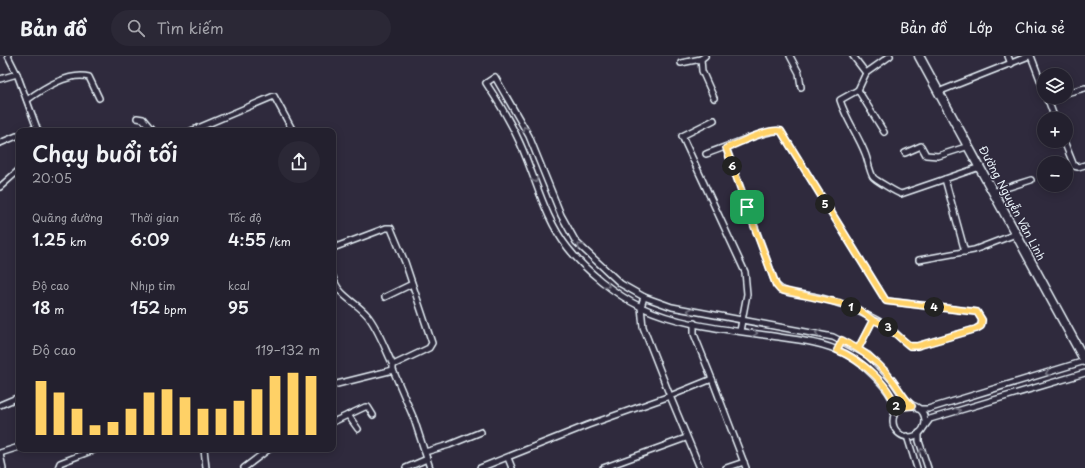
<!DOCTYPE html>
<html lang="vi">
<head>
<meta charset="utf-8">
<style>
	body { margin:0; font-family:"Playpen Sans",sans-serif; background:#2b2836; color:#f1f3f6; height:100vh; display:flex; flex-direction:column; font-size:15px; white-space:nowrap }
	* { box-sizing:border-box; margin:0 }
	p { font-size:13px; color:#a3a3aa }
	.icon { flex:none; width:22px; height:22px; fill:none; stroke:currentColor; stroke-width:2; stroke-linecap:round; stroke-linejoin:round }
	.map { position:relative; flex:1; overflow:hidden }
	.sheet { position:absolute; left:16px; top:72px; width:320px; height:324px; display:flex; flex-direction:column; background:#23202e; border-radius:8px; box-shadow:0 2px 10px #0003,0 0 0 1px #403e4a }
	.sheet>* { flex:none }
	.buttons { position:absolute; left:1037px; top:12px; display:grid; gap:8px }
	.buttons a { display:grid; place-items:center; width:36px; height:36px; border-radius:50%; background:#23202e; box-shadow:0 2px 10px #0003,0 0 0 1px #403e4a; font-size:20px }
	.pin { position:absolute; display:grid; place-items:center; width:34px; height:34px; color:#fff; margin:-17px; border-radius:8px; box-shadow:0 2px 6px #0006 }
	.km { position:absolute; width:20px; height:20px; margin:-10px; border-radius:50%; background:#222; color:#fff; font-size:11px; line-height:20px; text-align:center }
	.round { display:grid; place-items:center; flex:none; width:42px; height:42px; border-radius:21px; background:#2b2836 }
	.summary { display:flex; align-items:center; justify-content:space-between; height:68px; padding:0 16px }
	h1 { font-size:22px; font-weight:600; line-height:30px }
	.figures { display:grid; grid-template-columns:repeat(3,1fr); gap:6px; height:68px; padding:4px 16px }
	.figures div { display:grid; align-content:center }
	.figures b { font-size:17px; font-weight:600 }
	.figures small { font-size:11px; font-weight:400 }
	.figures p { font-size:11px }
	.chart { height:112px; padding:8px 16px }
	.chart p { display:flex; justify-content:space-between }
	.chart svg { width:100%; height:72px; margin-top:4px; stroke:#ffd166; stroke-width:6 }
	header { display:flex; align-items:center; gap:24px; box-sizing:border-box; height:56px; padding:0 20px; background:#23202e; border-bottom:1px solid #403e4a }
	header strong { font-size:19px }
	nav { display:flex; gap:22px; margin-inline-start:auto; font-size:14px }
	.search { width:280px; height:36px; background:#2b2836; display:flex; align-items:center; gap:10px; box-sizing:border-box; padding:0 14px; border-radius:22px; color:#a3a3aa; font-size:15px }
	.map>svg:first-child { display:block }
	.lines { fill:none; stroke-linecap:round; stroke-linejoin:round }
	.minor-casing { stroke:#e8f1f8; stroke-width:8 }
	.primary-casing { stroke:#e8f1f8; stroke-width:11 }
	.minor { stroke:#2f2a3d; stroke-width:5 }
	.primary { stroke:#2f2a3d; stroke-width:8 }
	.oneway { stroke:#70707e }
	.route-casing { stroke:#fff; stroke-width:8 }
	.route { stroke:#ffd166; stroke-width:5 }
	.labels { text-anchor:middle; stroke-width:3; stroke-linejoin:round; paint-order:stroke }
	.street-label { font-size:11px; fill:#e8f1f8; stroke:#2f2a3d }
</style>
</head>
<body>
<header>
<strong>Bản đồ</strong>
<div class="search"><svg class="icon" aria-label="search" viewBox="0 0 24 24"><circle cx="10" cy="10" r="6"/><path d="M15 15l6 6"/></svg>Tìm kiếm</div>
<nav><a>Bản đồ</a><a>Lớp</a><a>Chia sẻ</a></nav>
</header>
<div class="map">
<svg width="1085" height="412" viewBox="0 0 1085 412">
	<rect width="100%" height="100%" fill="#2f2a3d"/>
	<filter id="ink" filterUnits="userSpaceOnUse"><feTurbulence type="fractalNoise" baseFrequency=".025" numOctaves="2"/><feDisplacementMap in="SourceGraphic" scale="8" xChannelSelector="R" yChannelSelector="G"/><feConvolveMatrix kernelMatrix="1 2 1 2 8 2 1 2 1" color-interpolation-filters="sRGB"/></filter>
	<g filter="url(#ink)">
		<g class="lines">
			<defs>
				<g id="minor">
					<polyline points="8,0 17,18 38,75"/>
					<polyline points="705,0 701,3 702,15 714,42"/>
					<polyline points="790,0 799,17 801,31"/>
					<polyline points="853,0 866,17"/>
					<path d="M890 0 866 17 858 34 840 44C846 63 858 79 865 97 868 104 869 114 873 121 874 123 897 137 901 138L980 111"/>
					<polyline points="1008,0 1011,8"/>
					<polyline points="1031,0 1044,34"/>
					<polyline points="681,7 701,3"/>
					<polyline points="0,23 17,18"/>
					<polyline points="858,34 884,76"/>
					<polyline points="938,36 1029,0"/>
					<polyline points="1066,37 1085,32"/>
					<polyline points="1047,41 1055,63"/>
					<path d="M27 44C42 33 69 16 89 21L99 42"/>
					<polyline points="1047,44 1055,41"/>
					<polyline points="137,62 143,63 153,75"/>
					<polyline points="714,64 682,80 745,216 747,238 740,275"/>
					<polyline points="29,75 36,72"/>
					<polyline points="191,75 274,40 293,75"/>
					<polyline points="1064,85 1074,110 1078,111 1085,109"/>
					<polyline points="0,87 19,79"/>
					<polyline points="905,97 921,90 926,99 938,100 969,90"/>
					<path d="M706 98C721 93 769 72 781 75L886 245 977 256 982 264 981 270 976 273 917 290H910C901 284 894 274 884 268 862 256 841 246 816 241 802 237 786 240 776 229L726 92"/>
					<polyline points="945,123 965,196"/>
					<polyline points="0,131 19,114"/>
					<polyline points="993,136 1031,124"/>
					<polyline points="333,192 386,172 391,172 392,175 405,206 432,287 429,292 393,309"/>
					<polyline points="919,204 974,194 1016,178"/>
					<path d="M333 221C338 240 355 245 367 259 378 272 385 293 393 309V314L414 363 430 412"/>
					<polyline points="385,241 412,228"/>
					<polyline points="694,267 694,278 712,323"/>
					<polyline points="858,293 873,264"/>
					<polyline points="333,329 393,314"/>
					<polyline points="0,349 19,341"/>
					<circle cx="909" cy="365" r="16"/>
					<polyline points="918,353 928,353 1085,305"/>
					<path d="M896 356C895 344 886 332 877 323 867 313 857 303 844 297 824 287 801 284 779 281 734 274 683 271 641 251 616 239 585 214 568 192 544 162 535 119 519 85 510 65 498 45 486 27L495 21 529 80 561 159 576 186 621 228 644 241 672 251 833 281 868 299 892 324 905 343 912 349"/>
					<polyline points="348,359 358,373"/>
					<polyline points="333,366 365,351 368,351 373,359"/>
					<polyline points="924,371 930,363 1085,317"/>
					<polyline points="919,377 919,385 928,412"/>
					<polyline points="907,380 917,412"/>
					<polyline points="204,393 206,412"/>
					<polyline points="425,396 449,389 481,376"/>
					<polyline points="0,397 19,391"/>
					<polyline points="0,398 3,412"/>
					<polyline points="508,402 512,412"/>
					<polyline points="58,412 60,407 96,393"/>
					<polyline points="244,412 269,393"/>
					<polyline points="406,412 427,403"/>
					<polyline points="480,412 588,369 670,340 643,271 641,251 644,241"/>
					<polyline points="603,412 686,382"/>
					<polyline points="700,412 670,340 712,323 746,412"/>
					<polyline points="726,412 744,406"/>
				</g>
				<polyline id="primary" points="919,0 1085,305"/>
			</defs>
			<!-- minor casing -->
			<use href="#minor" class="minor-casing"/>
			<!-- primary casing -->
			<use href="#primary" class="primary-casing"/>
			<!-- minor -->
			<use href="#minor" class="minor"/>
			<!-- primary -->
			<use href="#primary" class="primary"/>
		</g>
		<!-- one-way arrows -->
		<defs><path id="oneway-chevron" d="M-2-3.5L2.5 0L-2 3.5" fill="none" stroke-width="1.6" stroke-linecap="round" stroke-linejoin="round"/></defs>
		<g class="oneway">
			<use href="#oneway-chevron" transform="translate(525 73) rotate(-119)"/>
			<use href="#oneway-chevron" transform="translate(535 124) rotate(68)"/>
			<use href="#oneway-chevron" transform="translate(580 190) rotate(-133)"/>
			<use href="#oneway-chevron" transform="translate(607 229) rotate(40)"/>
			<use href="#oneway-chevron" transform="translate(690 255) rotate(-167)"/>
			<use href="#oneway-chevron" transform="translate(755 277) rotate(9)"/>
			<use href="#oneway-chevron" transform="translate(818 277) rotate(-167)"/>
			<use href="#oneway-chevron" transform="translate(1048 317) rotate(163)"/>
			<use href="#oneway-chevron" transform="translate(958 355) rotate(-17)"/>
			<use href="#oneway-chevron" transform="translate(922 395) rotate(-107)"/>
		</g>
	</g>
	<g class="lines" filter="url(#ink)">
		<defs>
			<path id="route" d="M747 151 776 229 780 234 840 247 859 254 873 264 858 293C871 301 884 312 893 325 900 334 904 342 912 350L902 351 896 356C894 330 859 303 837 294L842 284 858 293 873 264 885 269 910 290H917L976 273 981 270 982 264 977 256 886 245 781 75C767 72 740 87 726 92L747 151"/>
		</defs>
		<!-- route casing -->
		<use href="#route" class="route-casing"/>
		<!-- route -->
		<use href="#route" class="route"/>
	</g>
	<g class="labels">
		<!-- street labels -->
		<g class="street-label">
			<text transform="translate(1012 147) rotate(62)" y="4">Đường Nguyễn Văn Linh</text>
		</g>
	</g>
</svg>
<div class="buttons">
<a><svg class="icon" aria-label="layers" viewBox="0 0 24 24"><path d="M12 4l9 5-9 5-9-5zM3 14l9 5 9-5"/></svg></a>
<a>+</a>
<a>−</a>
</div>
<div class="pin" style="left:747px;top:151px;background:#1e9e55"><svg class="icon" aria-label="arrive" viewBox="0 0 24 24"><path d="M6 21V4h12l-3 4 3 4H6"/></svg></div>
<b class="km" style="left:851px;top:251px">1</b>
<b class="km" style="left:896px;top:350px">2</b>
<b class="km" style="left:888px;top:271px">3</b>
<b class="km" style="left:934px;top:251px">4</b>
<b class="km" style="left:825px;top:148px">5</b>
<b class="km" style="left:732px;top:110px">6</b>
<section class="sheet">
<div class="summary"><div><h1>Chạy buổi tối</h1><p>20:05</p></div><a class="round"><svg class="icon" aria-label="share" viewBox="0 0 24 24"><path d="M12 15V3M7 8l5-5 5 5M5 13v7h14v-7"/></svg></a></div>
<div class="figures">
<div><p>Quãng đường</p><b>1.25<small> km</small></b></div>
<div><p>Thời gian</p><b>6:09</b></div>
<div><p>Tốc độ</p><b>4:55<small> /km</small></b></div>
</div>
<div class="figures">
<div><p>Độ cao</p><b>18<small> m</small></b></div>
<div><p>Nhịp tim</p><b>152<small> bpm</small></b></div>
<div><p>kcal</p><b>95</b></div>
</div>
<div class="chart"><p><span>Độ cao</span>119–132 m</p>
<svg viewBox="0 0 160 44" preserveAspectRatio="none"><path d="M5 44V11M15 44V18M25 44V28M35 44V38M45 44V36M55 44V28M65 44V18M75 44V16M85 44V21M95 44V28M105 44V28M115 44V23M125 44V16M135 44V8M145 44V6M155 44V8"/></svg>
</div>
</section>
</div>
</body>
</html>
